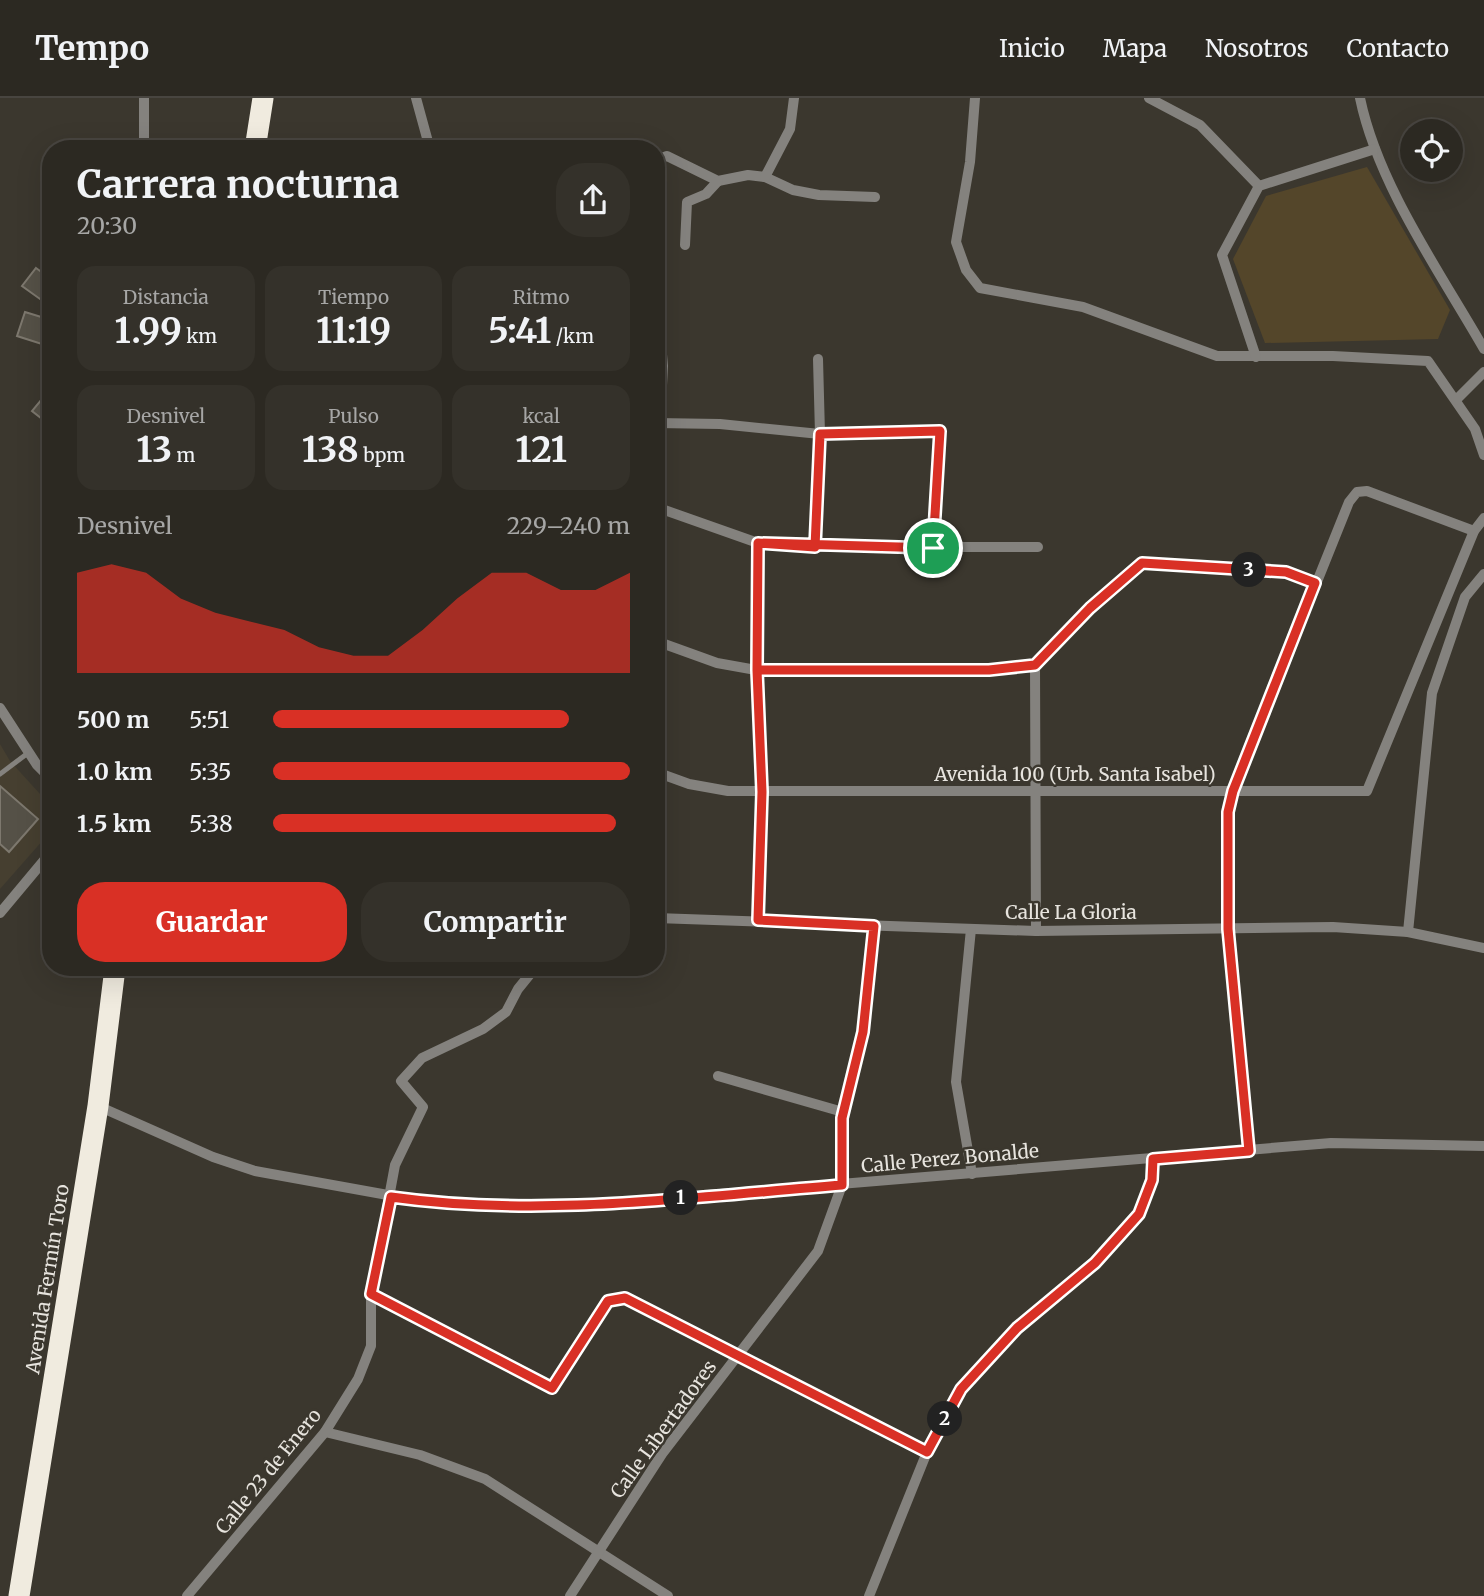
<!DOCTYPE html>
<html lang="es">
<head>
<meta charset="utf-8">
<style>
	body { margin:0; font-family:Merriweather,serif; background:#34312a; color:#f1f3f6; height:100vh; display:flex; flex-direction:column; font-size:26px; white-space:nowrap }
	* { box-sizing:border-box; margin:0 }
	p { font-size:23px; color:#a6a6a5 }
	.icon { flex:none; width:38px; height:38px; fill:none; stroke:currentColor; stroke-width:2; stroke-linecap:round; stroke-linejoin:round }
	.map { position:relative; flex:1; overflow:hidden }
	.drawer { position:absolute; left:42px; top:42px; width:623px; height:836px; display:flex; flex-direction:column; background:#2c2922; border-radius:28px; box-shadow:0 7px 28px #0002,0 0 0 2px #484540 }
	.drawer>* { flex:none }
	.tools { position:absolute; left:1400px; top:21px; display:grid; gap:14px }
	.tools a { display:grid; place-items:center; width:63px; height:63px; border-radius:50%; background:#2c2922; box-shadow:0 7px 28px #0002,0 0 0 2px #484540; font-size:35px }
	.pin { position:absolute; display:grid; place-items:center; width:60px; height:60px; color:#fff; margin:-30px; border:4px solid #fff; border-radius:50%; box-shadow:0 2px 7px #0007 }
	.km { position:absolute; width:35px; height:35px; margin:-18px; border-radius:50%; background:#222; color:#fff; font-size:19px; line-height:35px; text-align:center }
	.round { display:grid; place-items:center; flex:none; width:74px; height:74px; border-radius:28px; background:#34312a }
	.head { display:flex; align-items:center; justify-content:space-between; height:119px; padding:0 35px }
	h1 { font-size:38px; font-weight:700; line-height:52px }
	.figures { display:grid; grid-template-columns:repeat(3,1fr); gap:10px; height:119px; padding:7px 35px }
	.figures div { display:grid; align-content:center; border-radius:18px; background:#34312a; text-align:center }
	.figures b { font-size:35px; font-weight:700 }
	.figures small { font-size:19px; font-weight:400 }
	.figures p { font-size:19px }
	.chart { height:196px; padding:14px 35px }
	.chart p { display:flex; justify-content:space-between }
	.chart svg { width:100%; height:126px; margin-top:7px; fill:#d93025; opacity:.7 }
	.cta { display:flex; gap:14px; margin-top:auto; padding:14px 35px }
	.cta a { flex:1; height:80px; border-radius:28px; background:#d93025; color:#fff; font-size:28px; font-weight:700; line-height:80px; text-align:center }
	.cta a+a { background:#34312a; color:#f1f3f6 }
	ul { padding:0 35px; list-style:none; font-size:23px }
	li { display:grid; grid-template-columns:112px 84px 1fr; align-items:center; height:52px }
	li i { height:18px; border-radius:9px; background:#d93025 }
	header { display:flex; align-items:center; gap:42px; box-sizing:border-box; height:98px; padding:0 35px; background:#2c2922; border-bottom:2px solid #484540 }
	header strong { font-size:33px }
	nav { display:flex; gap:38px; margin-inline-start:auto; font-size:24px }
	.map>svg:first-child { display:block }
	.built { fill:#463f30 }
	.green { fill:#54462a }
	.building { fill:#555147; stroke:#7d786e; stroke-width:2 }
	.lines { fill:none; stroke-linecap:round; stroke-linejoin:round }
	.lane { stroke:#84827e; stroke-width:5 }
	.street { stroke:#84827e; stroke-width:10 }
	.highway { stroke:#f0ebdf; stroke-width:21 }
	.route-casing { stroke:#fff; stroke-width:14 }
	.route { stroke:#d93025; stroke-width:9 }
	.labels { text-anchor:middle; stroke-width:5; stroke-linejoin:round; paint-order:stroke }
	.street-label { font-size:19px; fill:#e7e4de; stroke:#3b372e }
</style>
</head>
<body>
<header>
<strong>Tempo</strong>
<nav><a>Inicio</a><a>Mapa</a><a>Nosotros</a><a>Contacto</a></nav>
</header>
<div class="map">
<svg width="1484" height="1498" viewBox="0 0 1484 1498">
	<rect width="100%" height="100%" fill="#3b372e"/>
	<!-- built -->
	<polygon class="built" points="0,646 10,663 51,708 51,733 0,791"/>
	<!-- green -->
	<polygon class="green" points="1367,69 1450,212 1438,241 1265,245 1233,161 1266,98"/>
	<!-- building -->
	<g class="building">
		<polygon points="36,170 51,181 51,187 40,201 22,188"/>
		<polygon points="25,214 51,222 51,249 17,238"/>
		<polygon points="51,290 51,328 32,313"/>
		<polygon points="0,688 38,721 9,754 0,746"/>
	</g>
	<g class="lines">
		<!-- lane -->
		<polyline class="lane" points="0,676 28,655"/>
		<!-- street -->
		<g class="street">
			<polyline points="144,0 144,51"/>
			<polyline points="416,0 430,51"/>
			<polyline points="975,0 970,64 956,144 966,172 980,190 1083,209 1217,258 1333,258 1428,263 1475,331 1484,357"/>
			<polyline points="1149,0 1200,27 1259,88"/>
			<path d="M1360 0C1378 87 1440 174 1484 251"/>
			<polyline points="656,62 667,58 718,83 748,77 765,79 793,92 819,97 875,99"/>
			<polyline points="765,79 790,31 794,0"/>
			<polyline points="685,147 687,104 706,96 718,83"/>
			<polyline points="658,211 663,268 660,325"/>
			<polyline points="1256,259 1222,157 1259,88 1375,51"/>
			<polyline points="1456,302 1484,274"/>
			<polyline points="656,325 720,326 820,336 940,333 933,450"/>
			<polyline points="656,409 758,445 815,449 1038,449"/>
			<polyline points="815,449 820,336 818,261"/>
			<polyline points="656,543 717,565 756,572 989,572 1035,567"/>
			<polyline points="1035,567 1090,510 1142,465 1286,474 1315,485"/>
			<polyline points="1035,567 1036,833"/>
			<polyline points="0,610 37,667 51,681"/>
			<polyline points="656,674 689,686 728,693 1367,693 1474,433 1484,420"/>
			<polyline points="0,815 51,754"/>
			<polyline points="656,820 1036,833 1333,829 1408,834 1484,850"/>
			<polyline points="758,822 762,694 756,572 758,445"/>
			<polyline points="971,831 956,984 972,1076"/>
			<polyline points="1408,834 1432,595 1465,499 1484,476"/>
			<polyline points="718,978 843,1014"/>
			<polyline points="98,1008 213,1059 255,1073 432,1105 601,1106 1331,1045 1484,1048"/>
			<polyline points="1249,1053 1228,831 1228,714 1233,693 1349,404 1357,394 1367,393 1474,433"/>
			<polyline points="371,1196 552,1290 608,1203 625,1200 927,1354"/>
			<polyline points="325,1334 420,1357 485,1381 668,1498"/>
			<polyline points="187,1498 325,1334 358,1281 371,1248 371,1196 395,1067 423,1009 401,983 422,960 483,931 506,914 518,891 535,870"/>
			<polyline points="570,1498 662,1356 818,1153 842,1087 842,1020 863,934 874,828"/>
			<polyline points="869,1498 927,1354 961,1291 1017,1230 1095,1165 1139,1116 1152,1082 1153,1061"/>
		</g>
		<!-- highway -->
		<g class="highway">
			<polyline points="255,51 263,0"/>
			<polyline points="19,1498 98,1008 115,870"/>
		</g>
	</g>
	<g class="lines">
		<defs>
			<path id="route" d="M933 450 758 445 757 572 762 694 758 822 874 828 863 934 842 1020V1087C693 1099 540 1120 391 1099L371 1196 552 1290 608 1203 625 1200 927 1354 961 1291 1017 1230 1095 1165 1139 1116 1152 1082 1153 1061 1249 1053 1228 831V714L1233 693 1315 485 1286 474 1142 465 1090 510 1035 567 989 572H757L758 445 815 449 820 336 940 333 933 450"/>
		</defs>
		<!-- route casing -->
		<use href="#route" class="route-casing"/>
		<!-- route -->
		<use href="#route" class="route"/>
	</g>
	<g class="labels">
		<!-- street labels -->
		<g class="street-label">
			<text x="1075" y="683">Avenida 100 (Urb. Santa Isabel)</text>
			<text x="1071" y="821">Calle La Gloria</text>
			<text transform="translate(950 1060) rotate(-5)" y="7">Calle Perez Bonalde</text>
			<text transform="translate(47 1181) rotate(-81)" y="7">Avenida Fermín Toro</text>
			<text transform="translate(663 1331) rotate(-54)" y="7">Calle Libertadores</text>
			<text transform="translate(268 1373) rotate(-51)" y="7">Calle 23 de Enero</text>
		</g>
	</g>
</svg>
<div class="tools">
<a><svg class="icon" aria-label="locate" viewBox="0 0 24 24"><circle cx="12" cy="12" r="6"/><path d="M12 2v4M12 18v4M2 12h4M18 12h4"/></svg></a>
</div>
<div class="pin" style="left:933px;top:450px;background:#1e9e55"><svg class="icon" aria-label="arrive" viewBox="0 0 24 24"><path d="M6 21V4h12l-3 4 3 4H6"/></svg></div>
<b class="km" style="left:681px;top:1100px">1</b>
<b class="km" style="left:945px;top:1321px">2</b>
<b class="km" style="left:1249px;top:472px">3</b>
<section class="drawer">
<div class="head"><div><h1>Carrera nocturna</h1><p>20:30</p></div><a class="round"><svg class="icon" aria-label="share" viewBox="0 0 24 24"><path d="M12 15V3M7 8l5-5 5 5M5 13v7h14v-7"/></svg></a></div>
<div class="figures">
<div><p>Distancia</p><b>1.99<small> km</small></b></div>
<div><p>Tiempo</p><b>11:19</b></div>
<div><p>Ritmo</p><b>5:41<small> /km</small></b></div>
</div>
<div class="figures">
<div><p>Desnivel</p><b>13<small> m</small></b></div>
<div><p>Pulso</p><b>138<small> bpm</small></b></div>
<div><p>kcal</p><b>121</b></div>
</div>
<div class="chart"><p><span>Desnivel</span>229–240 m</p>
<svg viewBox="0 0 160 44" preserveAspectRatio="none"><path d="M0 44V9L10 6L20 9L30 18L40 23L50 26L60 29L70 35L80 38L90 38L100 29L110 18L120 9L130 9L140 15L150 15L160 9V44z"/></svg>
</div>
<ul>
<li><b>500 m</b>5:51<i style="width:83%"></i></li>
<li><b>1.0 km</b>5:35<i style="width:100%"></i></li>
<li><b>1.5 km</b>5:38<i style="width:96%"></i></li>
</ul>
<div class="cta"><a>Guardar</a><a>Compartir</a></div>
</section>
</div>
</body>
</html>
